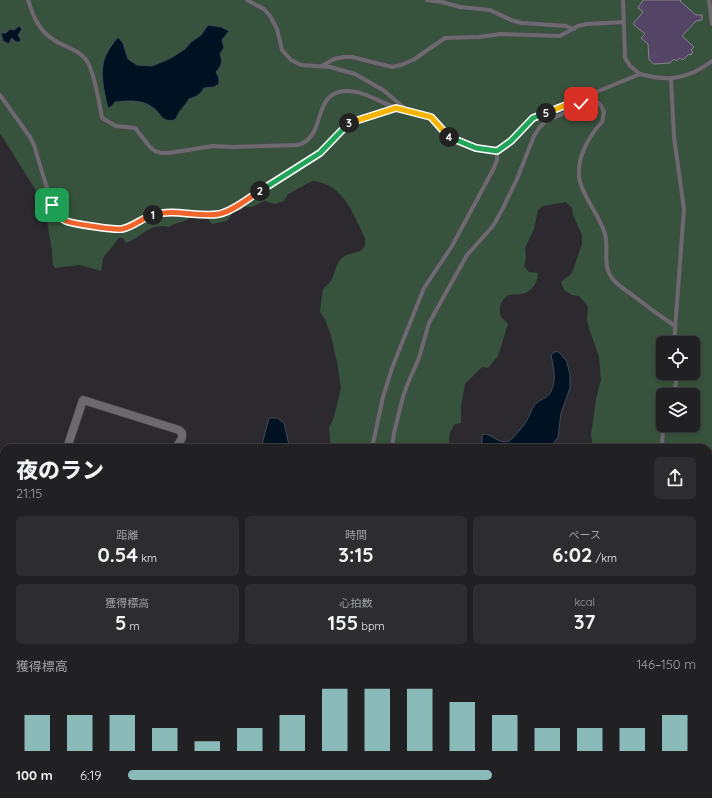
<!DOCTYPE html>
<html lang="ja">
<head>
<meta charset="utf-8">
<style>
	body { margin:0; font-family:Quicksand,"Noto Sans JP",sans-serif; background:#2d2d30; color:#f1f3f6; height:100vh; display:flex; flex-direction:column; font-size:15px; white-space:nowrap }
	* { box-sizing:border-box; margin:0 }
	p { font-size:13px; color:#a2a3a6 }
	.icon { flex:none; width:22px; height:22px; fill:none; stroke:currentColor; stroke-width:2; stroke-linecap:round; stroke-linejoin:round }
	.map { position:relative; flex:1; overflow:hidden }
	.sheet { position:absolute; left:0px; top:444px; width:712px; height:354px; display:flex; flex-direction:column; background:#212023; border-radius:12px 12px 0 0; box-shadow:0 2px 6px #0003,0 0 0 1px #3e3e41 }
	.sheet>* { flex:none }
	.fabs { position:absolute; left:656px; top:336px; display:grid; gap:8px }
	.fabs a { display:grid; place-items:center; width:44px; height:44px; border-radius:6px; background:#212023; box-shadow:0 2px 6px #0003,0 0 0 1px #3e3e41; font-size:20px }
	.pin { position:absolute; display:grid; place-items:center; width:34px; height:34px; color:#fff; margin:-17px; border-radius:8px; box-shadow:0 2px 6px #0006 }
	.km { position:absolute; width:20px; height:20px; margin:-10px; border-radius:50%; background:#222; color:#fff; font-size:11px; line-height:20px; text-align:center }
	.round { display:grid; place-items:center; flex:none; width:42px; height:42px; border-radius:6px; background:#2d2d30 }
	.headline { display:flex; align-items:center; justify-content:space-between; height:68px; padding:0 16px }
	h1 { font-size:22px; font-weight:800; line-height:30px }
	.metrics { display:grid; grid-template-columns:repeat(3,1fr); gap:6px; height:68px; padding:4px 16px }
	.metrics div { display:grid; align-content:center; border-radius:6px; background:#2d2d30; text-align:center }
	.metrics b { font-size:20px; font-weight:800 }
	.metrics small { font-size:11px; font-weight:400 }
	.metrics p { font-size:11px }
	.chart { height:112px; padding:8px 16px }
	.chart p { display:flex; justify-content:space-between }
	.chart svg { width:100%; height:72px; margin-top:4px; stroke:#8bbbb9; stroke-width:6 }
	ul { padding:0 16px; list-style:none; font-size:13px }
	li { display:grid; grid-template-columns:64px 48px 1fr; align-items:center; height:30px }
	li i { height:10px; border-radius:5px; background:#8bbbb9 }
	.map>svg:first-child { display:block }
	.green { fill:#38533d; fill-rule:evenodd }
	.water { fill:#001222; stroke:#404c58 }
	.building { fill:#544567; stroke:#87848a }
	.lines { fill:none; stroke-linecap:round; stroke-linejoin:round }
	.service-casing { stroke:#4a484c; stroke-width:5 }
	.minor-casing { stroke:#4a484c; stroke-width:9 }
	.tertiary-casing { stroke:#4a484c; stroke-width:11 }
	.service { stroke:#6c6a6f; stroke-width:4 }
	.minor { stroke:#6c6a6f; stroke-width:8 }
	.tertiary { stroke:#6c6a6f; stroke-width:10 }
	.split-1-casing { stroke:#fff; stroke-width:8 }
	.split-2-casing { stroke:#fff; stroke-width:8 }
	.split-3-casing { stroke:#fff; stroke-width:8 }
	.split-4-casing { stroke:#fff; stroke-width:8 }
	.split-5-casing { stroke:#fff; stroke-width:8 }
	.split-6-casing { stroke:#fff; stroke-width:8 }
	.split-1 { stroke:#f0652b; stroke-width:5 }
	.split-2 { stroke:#f0652b; stroke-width:5 }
	.split-3 { stroke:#22a559; stroke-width:5 }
	.split-4 { stroke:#f5b400; stroke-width:5 }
	.split-5 { stroke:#22a559; stroke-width:5 }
	.split-6 { stroke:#f5b400; stroke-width:5 }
</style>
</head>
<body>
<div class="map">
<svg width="712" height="798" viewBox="0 0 712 798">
	<rect width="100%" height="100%" fill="#2c2a2f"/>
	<!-- green -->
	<path class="green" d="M0 0H712V621L708 620V448H593L591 435 596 399 601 380 599 357 589 328 587 320 588 306 579 296 572 295 564 290 561 282 572 273 582 244V235L573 215 572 208 566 202 543 206 538 210 534 229 525 248 526 258 524 266 529 272 538 273C538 283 531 292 522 294 518 295 512 294 509 295 501 298 498 310 501 317 503 319 506 322 508 324L498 356 488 368 482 367 465 384 461 406V423L455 424C449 432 448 438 450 448H331L329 428 334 417 341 388 337 362 331 336 325 319 320 312C321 305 321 297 323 290 325 286 329 284 331 281 335 274 336 262 342 258 351 250 368 256 365 238 355 218 347 193 325 184 322 183 317 181 313 181 306 183 296 191 288 194L284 201 275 204 264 201 252 207H245L241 210 233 212 227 221 212 224 205 216H192C187 222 176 222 169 227 150 222 142 237 126 243L123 238H119L103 258 101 271 80 265 55 268 53 265 52 251 45 209 35 189 0 133ZM663 343H693V373H663ZM663 395H693V425H663Z"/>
	<!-- water -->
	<g class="water">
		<path d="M208 25 221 27 229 31 222 40 224 48 220 54C223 62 222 65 216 72L219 78V84L214 87 204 88C200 95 196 97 189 99 186 104 183 107 180 111 178 114 177 117 175 120 160 123 162 113 152 107 141 99 127 101 115 102L111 107 108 108C104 91 98 69 107 53 110 47 114 42 118 37L123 43 128 59 137 65 152 66 171 58 185 49 191 42 201 35Z"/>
		<polygon points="19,26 22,29 18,35 21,40 19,42 16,42 12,38 11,39 9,44 3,41 1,33 6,33 10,29 14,30"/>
		<path d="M556 351 560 353 567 362 570 375V388L561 413 558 437 550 448H482V437L483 434C493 434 499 445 509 441 512 440 526 423 527 420 530 415 531 410 534 406 542 396 549 401 553 386 556 377 553 365 551 355Z"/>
		<polygon points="269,418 277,418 284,423 289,445 288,448 261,448"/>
	</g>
	<!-- building -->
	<polygon class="building" points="643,0 681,0 680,1 696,15 702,15 702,20 696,21 682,36 694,47 691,50 693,52 691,55 689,54 683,60 680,58 676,61 674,59 670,63 654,64 649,60 648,44 641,38 645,34 633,24 643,12 638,8"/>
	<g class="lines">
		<defs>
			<g id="service">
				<path d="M28 0C33 16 39 31 54 40 64 47 80 50 87 61 95 74 99 102 102 118L116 126 135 128 150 147 155 151 161 153H169L213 146 233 147 298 145C300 144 304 143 306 141 323 129 316 98 339 92 359 87 376 101 394 107 398 108 402 109 406 110"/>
				<path d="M247 0 264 9 270 16 277 29 282 50 291 60 301 65 330 67 355 74 383 90 407 110 431 117 450 138 476 148 497 151 511 141 533 118 640 74C669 82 688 79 712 61"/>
				<polyline points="427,0 442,2 460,7 490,10 511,20 522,23 566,26 574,29"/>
				<polyline points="623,0 625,58 630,66 640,74"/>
				<polyline points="709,0 712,24"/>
				<polyline points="322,66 334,59 344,57 352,57 392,67 401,65 413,60 445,38 478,37 501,34 560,36 578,26 587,24 624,22"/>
				<polyline points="671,78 674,137 684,209 674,343"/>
				<polyline points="0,95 30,137 34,145 52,205 57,215 66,221 114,229 122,229 159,213 209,214 218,214 226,211 271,185 308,161 319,153 348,124 396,108"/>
				<polyline points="673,395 676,383 676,373"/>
				<polyline points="372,448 383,397 392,368 424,288 452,246 494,168 497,160 497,151"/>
				<path d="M392 448 394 433 403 397 408 383 419 358 429 323 467 255 493 226 502 210 517 179 534 136 539 128 546 121 572 110 587 101H596L600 104 604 112 602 122C588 137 575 160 580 182 585 200 600 216 605 234 609 249 602 265 612 278 617 285 624 289 631 294 645 305 660 316 675 326"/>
				<polyline points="662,448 663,425"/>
				<polyline points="708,519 712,517"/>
				<polyline points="708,549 712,547"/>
				<polyline points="708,568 712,566"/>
			</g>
			<g id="minor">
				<polyline points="67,448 83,400 179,430 182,433 182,438 176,448"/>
				<polyline points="0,587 4,584"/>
				<polyline points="0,611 4,618"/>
				<polyline points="0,770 4,770"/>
				<polyline points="180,794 195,798"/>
				<polyline points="93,798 93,794"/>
				<polyline points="239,798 239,794"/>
				<polyline points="278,798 278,794"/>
			</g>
			<g id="tertiary">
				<polyline points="0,691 4,693"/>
				<polyline points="108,794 111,798"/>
			</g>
		</defs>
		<!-- service casing -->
		<use href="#service" class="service-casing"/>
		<!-- minor casing -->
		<use href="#minor" class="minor-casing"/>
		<!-- tertiary casing -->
		<use href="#tertiary" class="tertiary-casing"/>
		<!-- service -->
		<use href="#service" class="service"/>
		<!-- minor -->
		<use href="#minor" class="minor"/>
		<!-- tertiary -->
		<use href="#tertiary" class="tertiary"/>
	</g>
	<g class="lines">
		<defs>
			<path id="split-1" d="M52 205C56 211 59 218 66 221 74 224 114 230 122 229 133 227 142 218 153 215"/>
			<path id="split-2" d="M153 215C175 208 198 218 219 214 233 211 247 199 260 191"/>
			<polyline id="split-3" points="260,191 320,153 349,123"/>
			<polyline id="split-4" points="349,123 396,108 431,117 449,137"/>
			<polyline id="split-5" points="449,137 476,148 497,151 511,141 533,118 546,113"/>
			<polyline id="split-6" points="546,113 571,103 572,110 581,104"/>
		</defs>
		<!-- split-1 casing -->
		<use href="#split-1" class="split-1-casing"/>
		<!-- split-2 casing -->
		<use href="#split-2" class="split-2-casing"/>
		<!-- split-3 casing -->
		<use href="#split-3" class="split-3-casing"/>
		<!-- split-4 casing -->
		<use href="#split-4" class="split-4-casing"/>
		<!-- split-5 casing -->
		<use href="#split-5" class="split-5-casing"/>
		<!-- split-6 casing -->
		<use href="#split-6" class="split-6-casing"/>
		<!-- split-1 -->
		<use href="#split-1" class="split-1"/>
		<!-- split-2 -->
		<use href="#split-2" class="split-2"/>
		<!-- split-3 -->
		<use href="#split-3" class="split-3"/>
		<!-- split-4 -->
		<use href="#split-4" class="split-4"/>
		<!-- split-5 -->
		<use href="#split-5" class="split-5"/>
		<!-- split-6 -->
		<use href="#split-6" class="split-6"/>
	</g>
</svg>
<div class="fabs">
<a><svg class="icon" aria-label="locate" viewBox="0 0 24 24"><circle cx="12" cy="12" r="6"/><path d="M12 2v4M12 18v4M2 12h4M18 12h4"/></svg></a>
<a><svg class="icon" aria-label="layers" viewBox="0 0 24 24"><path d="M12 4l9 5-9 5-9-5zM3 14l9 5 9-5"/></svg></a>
</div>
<div class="pin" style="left:52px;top:205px;background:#1e9e55"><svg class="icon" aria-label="arrive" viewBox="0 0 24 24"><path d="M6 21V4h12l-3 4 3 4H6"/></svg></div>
<div class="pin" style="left:581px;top:104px;background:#d93025"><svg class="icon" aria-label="check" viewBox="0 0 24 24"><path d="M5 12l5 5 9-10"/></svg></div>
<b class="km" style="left:153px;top:215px">1</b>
<b class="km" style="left:260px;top:191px">2</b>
<b class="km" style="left:349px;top:123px">3</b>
<b class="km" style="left:449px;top:137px">4</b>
<b class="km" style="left:546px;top:113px">5</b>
<section class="sheet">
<div class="headline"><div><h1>夜のラン</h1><p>21:15</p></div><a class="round"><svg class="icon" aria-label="share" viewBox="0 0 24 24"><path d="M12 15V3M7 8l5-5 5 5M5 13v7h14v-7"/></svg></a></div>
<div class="metrics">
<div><p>距離</p><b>0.54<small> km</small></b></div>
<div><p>時間</p><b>3:15</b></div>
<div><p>ペース</p><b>6:02<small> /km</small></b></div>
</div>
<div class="metrics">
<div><p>獲得標高</p><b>5<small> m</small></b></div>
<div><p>心拍数</p><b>155<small> bpm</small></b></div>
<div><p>kcal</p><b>37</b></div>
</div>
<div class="chart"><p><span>獲得標高</span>146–150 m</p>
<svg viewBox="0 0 160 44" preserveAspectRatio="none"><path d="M5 44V22M15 44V22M25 44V22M35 44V30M45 44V38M55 44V30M65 44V22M75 44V6M85 44V6M95 44V6M105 44V14M115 44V22M125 44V30M135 44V30M145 44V30M155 44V22"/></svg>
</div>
<ul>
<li><b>100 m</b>6:19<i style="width:64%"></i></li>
</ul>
</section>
</div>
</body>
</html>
